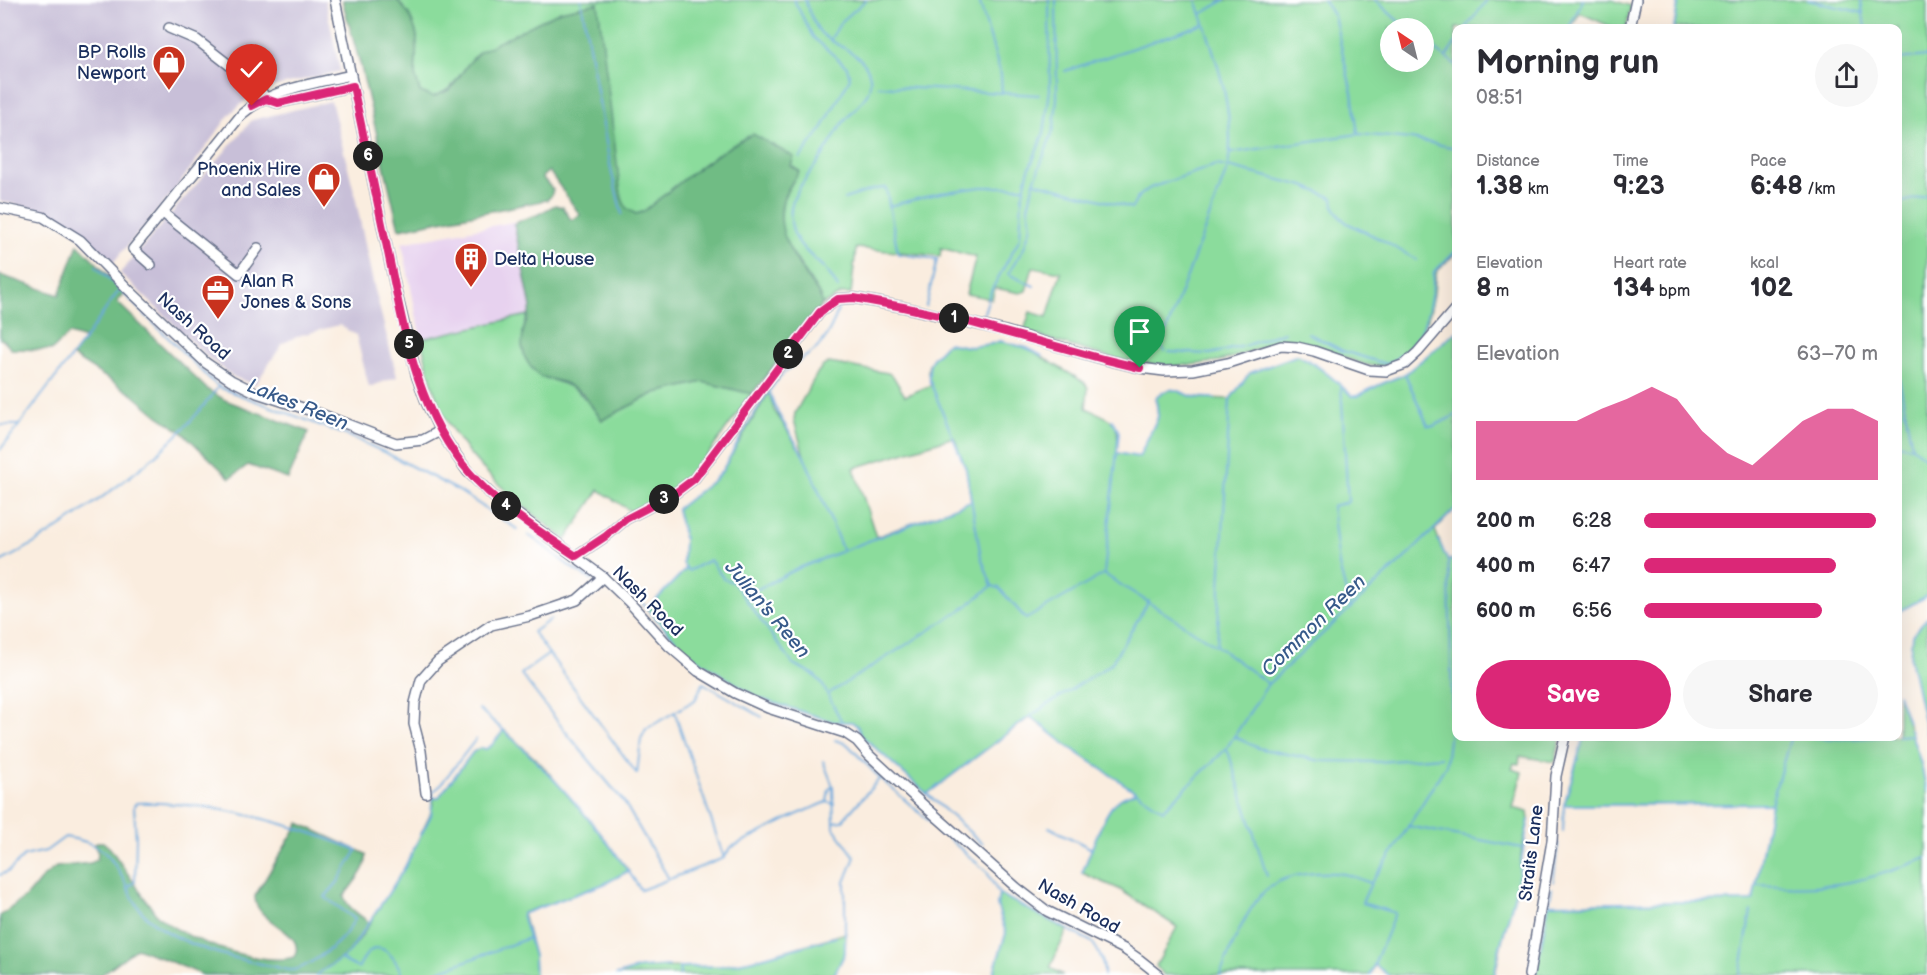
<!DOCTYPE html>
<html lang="en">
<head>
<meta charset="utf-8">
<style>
	body { margin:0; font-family:"Balsamiq Sans",sans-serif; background:#f7f7f7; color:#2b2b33; height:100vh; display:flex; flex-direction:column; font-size:22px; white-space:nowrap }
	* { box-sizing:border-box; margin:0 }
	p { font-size:20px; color:#7c7c81 }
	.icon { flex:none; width:33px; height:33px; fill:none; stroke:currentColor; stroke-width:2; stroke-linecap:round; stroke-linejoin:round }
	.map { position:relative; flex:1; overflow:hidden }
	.panel { position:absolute; left:1452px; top:24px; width:450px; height:717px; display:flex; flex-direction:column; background:#fff; border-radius:12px; box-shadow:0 6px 24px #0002 }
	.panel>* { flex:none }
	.needle { width:39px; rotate:325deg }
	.buttons { position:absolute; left:1380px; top:18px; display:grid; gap:12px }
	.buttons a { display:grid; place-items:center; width:54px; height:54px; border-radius:50%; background:#fff; box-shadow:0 6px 24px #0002; font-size:30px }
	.pin { position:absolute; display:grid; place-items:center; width:51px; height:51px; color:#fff; margin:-62px -26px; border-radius:50% 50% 50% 0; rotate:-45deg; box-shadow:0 0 6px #0007 }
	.pin .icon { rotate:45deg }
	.km { position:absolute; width:30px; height:30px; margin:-15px; border-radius:50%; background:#222; color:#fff; font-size:16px; line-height:30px; text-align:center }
	.round { display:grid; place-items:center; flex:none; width:63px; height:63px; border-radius:32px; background:#f7f7f7 }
	.summary { display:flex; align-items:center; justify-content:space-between; height:102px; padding:0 24px }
	h1 { font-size:33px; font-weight:600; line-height:45px }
	.stats { display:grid; grid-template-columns:repeat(3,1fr); gap:9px; height:102px; padding:6px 24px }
	.stats div { display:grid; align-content:center }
	.stats b { font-size:26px; font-weight:600 }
	.stats small { font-size:16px; font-weight:400 }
	.stats p { font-size:16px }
	.chart { height:168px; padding:12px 24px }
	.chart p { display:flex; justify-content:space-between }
	.chart svg { width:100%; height:108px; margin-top:6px; fill:#db2777; opacity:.7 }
	.primary-button { display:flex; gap:12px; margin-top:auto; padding:12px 24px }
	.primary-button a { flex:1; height:69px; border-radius:36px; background:#db2777; color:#fff; font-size:24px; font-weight:600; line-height:69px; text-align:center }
	.primary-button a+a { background:#f7f7f7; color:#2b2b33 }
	ul { padding:0 24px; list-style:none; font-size:20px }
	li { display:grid; grid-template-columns:96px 72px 1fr; align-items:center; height:45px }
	li i { height:15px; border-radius:8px; background:#db2777 }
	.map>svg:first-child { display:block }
	.built { fill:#e7d2ef }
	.industrial { fill:#c8bfd8 }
	.green { fill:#8bdc9c; stroke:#53867d; stroke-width:1.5; fill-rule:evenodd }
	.forest { fill:#70bc84; stroke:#467671; stroke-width:1.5 }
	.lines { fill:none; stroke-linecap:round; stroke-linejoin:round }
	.stream { stroke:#6ba9dd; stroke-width:2 }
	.minor-casing { stroke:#69728b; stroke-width:12 }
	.minor { stroke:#fff; stroke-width:9 }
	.route-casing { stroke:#fff; stroke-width:12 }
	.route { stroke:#db2777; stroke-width:8 }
	.labels { text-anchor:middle; stroke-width:4.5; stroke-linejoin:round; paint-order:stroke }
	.poi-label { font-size:18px; fill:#1b2f5e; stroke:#fff; text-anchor:end }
	.street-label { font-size:18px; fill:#1b2f5e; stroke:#fff }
	.water-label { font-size:20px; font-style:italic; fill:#375a8a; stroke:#fff }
</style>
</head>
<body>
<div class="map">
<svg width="1927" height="975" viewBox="0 0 1927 975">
	<rect width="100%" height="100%" fill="#fff"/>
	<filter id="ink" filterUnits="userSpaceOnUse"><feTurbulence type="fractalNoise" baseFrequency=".0167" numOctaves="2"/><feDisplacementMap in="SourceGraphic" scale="12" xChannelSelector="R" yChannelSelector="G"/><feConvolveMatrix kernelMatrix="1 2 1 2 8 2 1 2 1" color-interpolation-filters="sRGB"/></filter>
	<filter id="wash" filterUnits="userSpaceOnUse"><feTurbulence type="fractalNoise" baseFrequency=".008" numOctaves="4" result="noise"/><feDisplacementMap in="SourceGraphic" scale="24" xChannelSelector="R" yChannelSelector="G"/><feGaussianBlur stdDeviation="1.35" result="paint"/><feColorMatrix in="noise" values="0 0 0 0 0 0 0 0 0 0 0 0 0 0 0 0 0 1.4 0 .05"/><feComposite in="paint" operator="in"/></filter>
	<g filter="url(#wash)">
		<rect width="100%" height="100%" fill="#faeddf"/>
		<!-- built -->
		<polygon class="built" points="518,221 514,224 531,307 528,315 421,339 402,243"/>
		<!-- industrial -->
		<g class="industrial">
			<polygon points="0,0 325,0 340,71 272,87 247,99 230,114 174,191 110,266 65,223 41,210 0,201"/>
			<polygon points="331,101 354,191 372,278 397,377 369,387 356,335 339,325 301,335 283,343 255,385 234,377 210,359 120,273 252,120"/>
		</g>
		<!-- green -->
		<g class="green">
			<path d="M397 0H1612L1631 6 1626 28H1614L1580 13 1571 28H1456V253C1450 259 1442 265 1437 272 1434 278 1435 288 1434 294 1430 317 1421 344 1403 359 1372 382 1330 344 1299 342 1273 340 1252 352 1228 359 1216 362 1201 364 1188 365 1137 371 1072 346 1024 331L1030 312 1047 317 1061 272 1033 267 1026 291 1020 293 995 288 992 299 966 294 976 257 941 248 940 256 856 248 851 294H841L822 305 821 297 786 243 780 224 783 198 799 171 791 166 793 160 716 155 643 212 636 214 627 210 538 22 468 64 450 89 433 97 420 92 415 75 417 36 415 29ZM1390 28H1424V62H1390Z"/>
			<polygon points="1679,0 1927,0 1927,596 1898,612 1898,28 1674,28"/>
			<path d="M528 315 523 331 539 376C576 386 579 389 602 420L655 393 703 382 752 394 690 479 667 494 632 512 599 490 566 540C525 507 477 472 450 426 434 400 428 369 421 339Z"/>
			<path d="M1456 332V508L1435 530 1447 560 1456 559V736L1561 737 1555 762 1520 756 1519 764 1514 763 1512 769 1522 772 1513 808 1528 812 1529 820 1522 848 1518 884 1502 941 1495 975H1388L1375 965 1370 975H1164L1156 966 1177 927 1119 889 1082 873C1090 855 1102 816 1115 803 1121 798 1129 795 1136 792L1069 747 1030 717 927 794 862 736 857 726 852 722H834L758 698 692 656 678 643 647 609 686 569 683 563 684 538 677 509 715 479 722 471 769 392 774 410 804 456 794 420 795 413 818 372 823 366 829 363 888 373 893 376 905 396 931 385C922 360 935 359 947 343L970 347 991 344 1000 341 1027 348 1084 382 1088 388 1086 408C1115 421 1120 420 1117 453L1139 457 1158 417 1156 398C1172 382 1177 393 1195 397 1206 399 1219 398 1230 399L1250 373 1298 355C1319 365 1335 379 1352 396H1357L1379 385 1405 374ZM954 437 966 469 971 501 876 537 854 468Z"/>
			<polygon points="1927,618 1927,735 1910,658 1912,635"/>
			<polygon points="1898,694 1921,764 1927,792 1927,975 1535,975 1549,904 1753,901 1771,804 1564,805 1584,737 1898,736"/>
			<polygon points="504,730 542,765 601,834 629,871 604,884 523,913 534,956 535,975 316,975 348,954 361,937 405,867 430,815 434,799 439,797 473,752 480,748 486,749 492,745"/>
			<polygon points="999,894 1067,930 1050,968 1063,975 993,975 1006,933 997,905"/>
			<polygon points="846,933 845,953 834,975 617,975 640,968 721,966 753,960"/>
		</g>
		<!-- forest -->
		<g class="forest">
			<path d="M342 0H397L409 14 415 29 417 36 415 75 420 92 433 97 451 89 468 64 479 52 560 11 598 3 621 197 627 209 636 214 643 212C678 184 713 153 753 134L794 157 791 166 799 171C794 180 786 190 783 200 773 238 802 267 821 298L822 305 752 394 703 382 655 393 602 420 583 394 565 383 539 376 530 366 525 358 522 346 523 332 531 307 514 224 518 221 537 215 555 205 563 207 571 220 580 215 549 171 542 177 553 190 551 196 547 200 399 229 361 67Z"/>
			<polygon points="78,244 125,292 117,302 208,390 225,400 309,432 288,479 248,465 230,478 181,431 158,416 132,394 72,356 85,339 69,334 52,350 11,349 3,340 0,339 0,275 59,295"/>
			<path d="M299 823 366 854C369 868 352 884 344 896 346 907 361 916 370 923L348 954 316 975H203L137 948 101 975H0V916L29 894 43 877 56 867 91 863 97 859 98 853 94 845 98 842H103L110 848 155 913C178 938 261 968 294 957 309 931 254 924 255 896Z"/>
		</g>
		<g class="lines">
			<!-- stream -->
			<g class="stream">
				<polyline points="581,0 611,170 622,214"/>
				<polyline points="794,0 813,37 847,67 850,78 823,127 800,158"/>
				<path d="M805 0C809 11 813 24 821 33 835 47 863 52 869 73 876 95 854 108 843 123 835 134 829 147 821 158 805 181 783 199 793 231 799 248 813 257 825 269 830 274 834 281 838 288"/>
				<polyline points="979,0 1001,75 1002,94"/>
				<polyline points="1323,0 1334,16 1352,93 1358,134"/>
				<polyline points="1375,0 1406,28"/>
				<polyline points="1808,0 1863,13"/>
				<polyline points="1861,0 1865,28"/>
				<polyline points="1201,14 1225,0"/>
				<polyline points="1466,28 1487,0"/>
				<polyline points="1569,28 1583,0"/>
				<polyline points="1674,28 1679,0"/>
				<polyline points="830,40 841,22 866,0"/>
				<polyline points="1424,41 1456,65"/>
				<polyline points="1446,57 1456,42"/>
				<polyline points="1898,59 1927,56"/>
				<polyline points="1065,71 1204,24"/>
				<polyline points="878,86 1039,95"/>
				<polyline points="1231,153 1358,134 1411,139 1456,148"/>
				<polyline points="1034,182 1132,208 1138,197 1150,188 1216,165 1228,167 1304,186 1333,198 1334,207 1340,217 1347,223 1380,239 1417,260"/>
				<polyline points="844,199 875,189 886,188 898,254 937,259 926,306"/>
				<polyline points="1898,203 1927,196"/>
				<polyline points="889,206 940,193 981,187 1024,187"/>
				<polyline points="96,266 214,383 221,388 354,438 390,455 459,491 517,529"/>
				<polyline points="1034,286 1008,274 1024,248 1031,226 1028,207 1034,182 1054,128 1057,98 1056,0"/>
				<path d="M838 309C834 323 827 339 816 349 804 359 790 365 780 377 756 405 740 440 722 471L715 479 677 509 684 538 683 563 688 571 710 560 724 579 733 582 793 664 813 674 821 682 842 722"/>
				<polyline points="982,319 991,291 1020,238 1022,198 1028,172 1044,133 1050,90 1049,0"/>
				<path d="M1130 327 1144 337 1155 341 1165 335 1228 167C1237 111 1214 52 1196 0"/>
				<path d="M1308 333 1343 351 1386 364C1424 347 1431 311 1434 272L1456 251"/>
				<polyline points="1155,341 1165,351"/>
				<polyline points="1169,352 1210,354 1244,346 1284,332"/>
				<polyline points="1898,373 1912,447"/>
				<polyline points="1405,374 1428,426 1434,426 1456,415"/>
				<polyline points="1341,385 1348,502 1332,506 1339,565 1350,607"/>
				<path d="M770 393C777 418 794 436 805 459 819 489 830 520 843 551"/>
				<polyline points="0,425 18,425"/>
				<polyline points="1898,444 1912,447 1927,459"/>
				<polyline points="0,450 85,339 120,289"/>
				<path d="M1117 453 1139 457 1158 417 1156 398C1172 382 1177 393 1195 397 1201 398 1209 398 1215 398"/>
				<path d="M528 535C551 549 568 569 593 580"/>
				<polyline points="1448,561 1456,559"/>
				<path d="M0 562C33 546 64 525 94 503 141 470 185 434 218 387"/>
				<polyline points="1104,574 1119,432 1112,420"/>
				<path d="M992 586 981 557 966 469 929 379C928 355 935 359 947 343L970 347 991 344 1000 341 1027 348 1042 356"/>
				<polyline points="632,591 678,643 692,656 758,698 834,722 852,722 857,726 862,736 983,844"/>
				<polyline points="744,596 799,568 971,501"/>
				<polyline points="647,609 686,569"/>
				<polyline points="1898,612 1927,596"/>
				<polyline points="1927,618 1912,635 1910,658 1927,735"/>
				<polyline points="551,619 533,632 637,774 641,739 646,729 695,700 703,683 762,717"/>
				<path d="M1217 646 1230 399 1250 373 1298 355C1319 365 1335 380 1352 396H1357L1379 385 1405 374 1456 332"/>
				<polyline points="549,654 521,674 565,731 624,802 669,879"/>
				<polyline points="828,694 963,609 992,586 999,588 1026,619 1104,574 1217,646 1267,683"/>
				<polyline points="1898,694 1908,722"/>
				<path d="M479 709C542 762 596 821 641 890L724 858 730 848 796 815 827 802 834 804"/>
				<polyline points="675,713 724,858"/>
				<polyline points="1030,716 1069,747 1163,810 1226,749 1268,684 1408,555 1456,508"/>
				<polyline points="1910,729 1921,764 1927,791"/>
				<path d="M1804 736C1833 741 1861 738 1890 736"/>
				<polyline points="1898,736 1912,735"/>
				<polyline points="1235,737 1258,748 1321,761 1377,762 1441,757"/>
				<path d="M835 740 847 744 880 778 987 872 999 894 1092 942C1099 951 1105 964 1104 975"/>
				<polyline points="1570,741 1571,736"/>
				<polyline points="1226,749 1229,754 1267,876"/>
				<polyline points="823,761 833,786 834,828 855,857 845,882 845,953 834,975"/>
				<polyline points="927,794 1030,716 1111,664 1149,601"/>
				<polyline points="434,798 439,797 473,752 480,748 486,749 492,745 504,730"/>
				<polyline points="827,802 829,789 833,786"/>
				<polyline points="1564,805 1771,804"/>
				<polyline points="834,822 842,821 880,778"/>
				<polyline points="1408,826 1522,848"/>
				<polyline points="1049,827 1092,849"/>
				<polyline points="1563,831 1564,805 1584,736"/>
				<path d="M1082 873C1090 855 1102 816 1115 803 1121 797 1128 795 1136 792"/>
				<path d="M0 875 9 871 24 856 46 851 65 837C101 843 110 853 126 884 131 894 135 904 142 912 172 944 230 958 271 966 277 967 287 971 293 970 305 969 334 947 342 938 347 933 351 925 355 919L325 897 338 882 357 850C287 822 212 801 136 803L134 806 136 839 135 882 127 888"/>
				<polyline points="1553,882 1558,843"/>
				<path d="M1757 885C1783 886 1811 888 1837 884 1868 880 1898 869 1927 858"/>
				<polyline points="1549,904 1753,901 1771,804 1791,736"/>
				<path d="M340 959 358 968C361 963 364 956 369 952 384 939 398 963 402 975"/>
				<polyline points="1375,965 1388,975"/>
				<polyline points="316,975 348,954 392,888 405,867 431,815 433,791 438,788 476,739"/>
				<polyline points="428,975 529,938"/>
				<polyline points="535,975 534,956 522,914 604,884 628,871"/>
				<polyline points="616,975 640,968 669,966"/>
				<polyline points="680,975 679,967 721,966 753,960 836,937"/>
				<polyline points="993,975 1006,933 997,905 999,894"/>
				<path d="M1220 975C1231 949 1248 902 1271 886 1289 873 1322 871 1344 874 1353 876 1362 880 1371 883"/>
				<polyline points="1370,975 1395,913 1362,903 1371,883 1392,853 1446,765 1452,715 1449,575 1448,561 1438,540"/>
				<path d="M1495 975C1497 947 1509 920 1515 893 1521 869 1523 844 1529 820"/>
				<polyline points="1535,975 1552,888"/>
				<polyline points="1740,975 1751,911"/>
			</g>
		</g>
	</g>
	<g filter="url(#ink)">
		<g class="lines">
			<defs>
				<g id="minor">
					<polyline points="335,0 396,291 417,377 427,404 440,431 454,452 468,472 494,497 603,577 629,602 669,646 698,671 735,693 768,708 845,733 857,741 869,755 920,802 1017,888 1047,911 1124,949 1140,960 1159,975"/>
					<polyline points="169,28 197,40 260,89 266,99 278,103 353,86"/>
					<polyline points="1630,28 1636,0"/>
					<polyline points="0,208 43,217 80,240 128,289 206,363 231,380 257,393 321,414 396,443 423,440 440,431"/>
					<polyline points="163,213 239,274 258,248"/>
					<path d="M151 265 133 249 242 114C272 88 314 84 351 75"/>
					<polyline points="576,556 606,536 626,519 674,494 694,479 820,312 838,299 854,298 903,307 1005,331 1103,359 1140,368 1164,371 1193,370 1228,363 1281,346 1297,347 1314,351 1369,370 1386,371 1405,364 1418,352 1456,308"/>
					<polyline points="426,793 421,751 414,724 415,703 421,680 438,661 491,625 530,616 577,600 603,577"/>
					<polyline points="1529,975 1552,841 1556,776 1565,736"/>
				</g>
			</defs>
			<!-- minor casing -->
			<use href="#minor" class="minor-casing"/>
			<!-- minor -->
			<use href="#minor" class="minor"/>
		</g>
	</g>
	<g class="lines" filter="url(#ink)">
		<defs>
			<path id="route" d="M252 106 266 99 278 103 353 86C364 138 375 191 386 243 403 322 414 408 469 472 498 506 539 531 576 556L606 536 626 519 674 494 694 479 820 312 838 299 854 298 903 307 961 320 1103 359 1140 368"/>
		</defs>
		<!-- route casing -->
		<use href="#route" class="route-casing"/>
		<!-- route -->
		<use href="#route" class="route"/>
	</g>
	<!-- icons -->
	<defs>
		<symbol id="shop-pin" viewBox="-11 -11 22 30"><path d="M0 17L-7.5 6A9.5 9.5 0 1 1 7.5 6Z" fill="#c8321e" stroke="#fff"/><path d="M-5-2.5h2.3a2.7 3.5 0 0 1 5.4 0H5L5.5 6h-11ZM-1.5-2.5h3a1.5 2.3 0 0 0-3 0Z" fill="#fff"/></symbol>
		<symbol id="building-pin" viewBox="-11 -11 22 30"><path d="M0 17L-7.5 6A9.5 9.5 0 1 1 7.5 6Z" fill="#c8321e" stroke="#fff"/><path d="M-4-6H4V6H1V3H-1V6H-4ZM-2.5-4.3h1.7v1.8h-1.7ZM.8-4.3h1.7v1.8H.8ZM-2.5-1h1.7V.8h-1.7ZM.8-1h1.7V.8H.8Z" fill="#fff"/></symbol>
		<symbol id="office-pin" viewBox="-11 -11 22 30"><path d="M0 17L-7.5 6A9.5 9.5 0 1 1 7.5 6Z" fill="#c8321e" stroke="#fff"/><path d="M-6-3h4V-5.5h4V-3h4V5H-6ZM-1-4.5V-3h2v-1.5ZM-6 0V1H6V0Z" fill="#fff"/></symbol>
	</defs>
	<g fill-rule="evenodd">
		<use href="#shop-pin" x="150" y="43" width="38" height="52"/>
		<use href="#shop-pin" x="305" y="160" width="38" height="52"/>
		<use href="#building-pin" x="452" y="240" width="38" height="52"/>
		<use href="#office-pin" x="199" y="272" width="38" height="52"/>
	</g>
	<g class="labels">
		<!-- poi labels -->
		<g class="poi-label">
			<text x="146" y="58">BP Rolls<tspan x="146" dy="21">Newport</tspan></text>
			<text x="301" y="175">Phoenix Hire<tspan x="301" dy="21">and Sales</tspan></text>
			<text x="494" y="265" text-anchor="start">Delta House</text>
			<text x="241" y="287" text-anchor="start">Alan R<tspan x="241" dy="21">Jones &amp; Sons</tspan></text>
		</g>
		<!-- street labels -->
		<g class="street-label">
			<text transform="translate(194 326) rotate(42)" y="6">Nash Road</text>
			<text transform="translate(648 601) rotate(45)" y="6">Nash Road</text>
			<text transform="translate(1531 853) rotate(-83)" y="6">Straits Lane</text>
			<text transform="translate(1079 906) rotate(30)" y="6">Nash Road</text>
		</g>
		<!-- water labels -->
		<g class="water-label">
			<text transform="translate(298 404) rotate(22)" y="7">Lakes Reen</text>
			<text transform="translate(768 609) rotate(50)" y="7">Julian's Reen</text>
			<text transform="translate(1313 625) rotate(-44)" y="7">Common Reen</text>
		</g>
	</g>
</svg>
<div class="buttons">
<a><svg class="needle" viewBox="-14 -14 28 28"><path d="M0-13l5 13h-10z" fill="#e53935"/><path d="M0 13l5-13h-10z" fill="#7c7c81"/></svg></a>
</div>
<div class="pin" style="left:1140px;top:368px;background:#1e9e55"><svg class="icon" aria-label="arrive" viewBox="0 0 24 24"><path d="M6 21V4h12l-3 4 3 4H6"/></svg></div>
<div class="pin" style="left:252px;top:106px;background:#d93025"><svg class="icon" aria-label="check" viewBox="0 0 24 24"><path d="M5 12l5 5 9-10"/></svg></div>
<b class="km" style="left:954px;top:318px">1</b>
<b class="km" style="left:788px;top:354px">2</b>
<b class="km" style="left:664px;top:499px">3</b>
<b class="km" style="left:506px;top:506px">4</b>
<b class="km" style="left:409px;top:344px">5</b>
<b class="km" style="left:368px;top:156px">6</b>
<section class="panel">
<div class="summary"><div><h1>Morning run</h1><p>08:51</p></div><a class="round"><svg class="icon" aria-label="share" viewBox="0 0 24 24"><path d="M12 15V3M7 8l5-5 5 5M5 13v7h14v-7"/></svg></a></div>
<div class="stats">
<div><p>Distance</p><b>1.38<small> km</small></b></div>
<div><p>Time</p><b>9:23</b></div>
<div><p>Pace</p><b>6:48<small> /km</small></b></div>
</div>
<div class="stats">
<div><p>Elevation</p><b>8<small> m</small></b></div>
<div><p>Heart rate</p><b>134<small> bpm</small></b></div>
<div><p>kcal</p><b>102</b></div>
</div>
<div class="chart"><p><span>Elevation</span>63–70 m</p>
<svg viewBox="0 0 160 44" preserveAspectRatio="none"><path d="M0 44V20L10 20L20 20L30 20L40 20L50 15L60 11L70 6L80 11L90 24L100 33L110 38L120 29L130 20L140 15L150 15L160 20V44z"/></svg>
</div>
<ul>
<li><b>200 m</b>6:28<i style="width:99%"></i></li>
<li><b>400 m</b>6:47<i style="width:82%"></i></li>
<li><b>600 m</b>6:56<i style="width:76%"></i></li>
</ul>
<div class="primary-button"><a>Save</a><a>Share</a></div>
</section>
</div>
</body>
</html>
